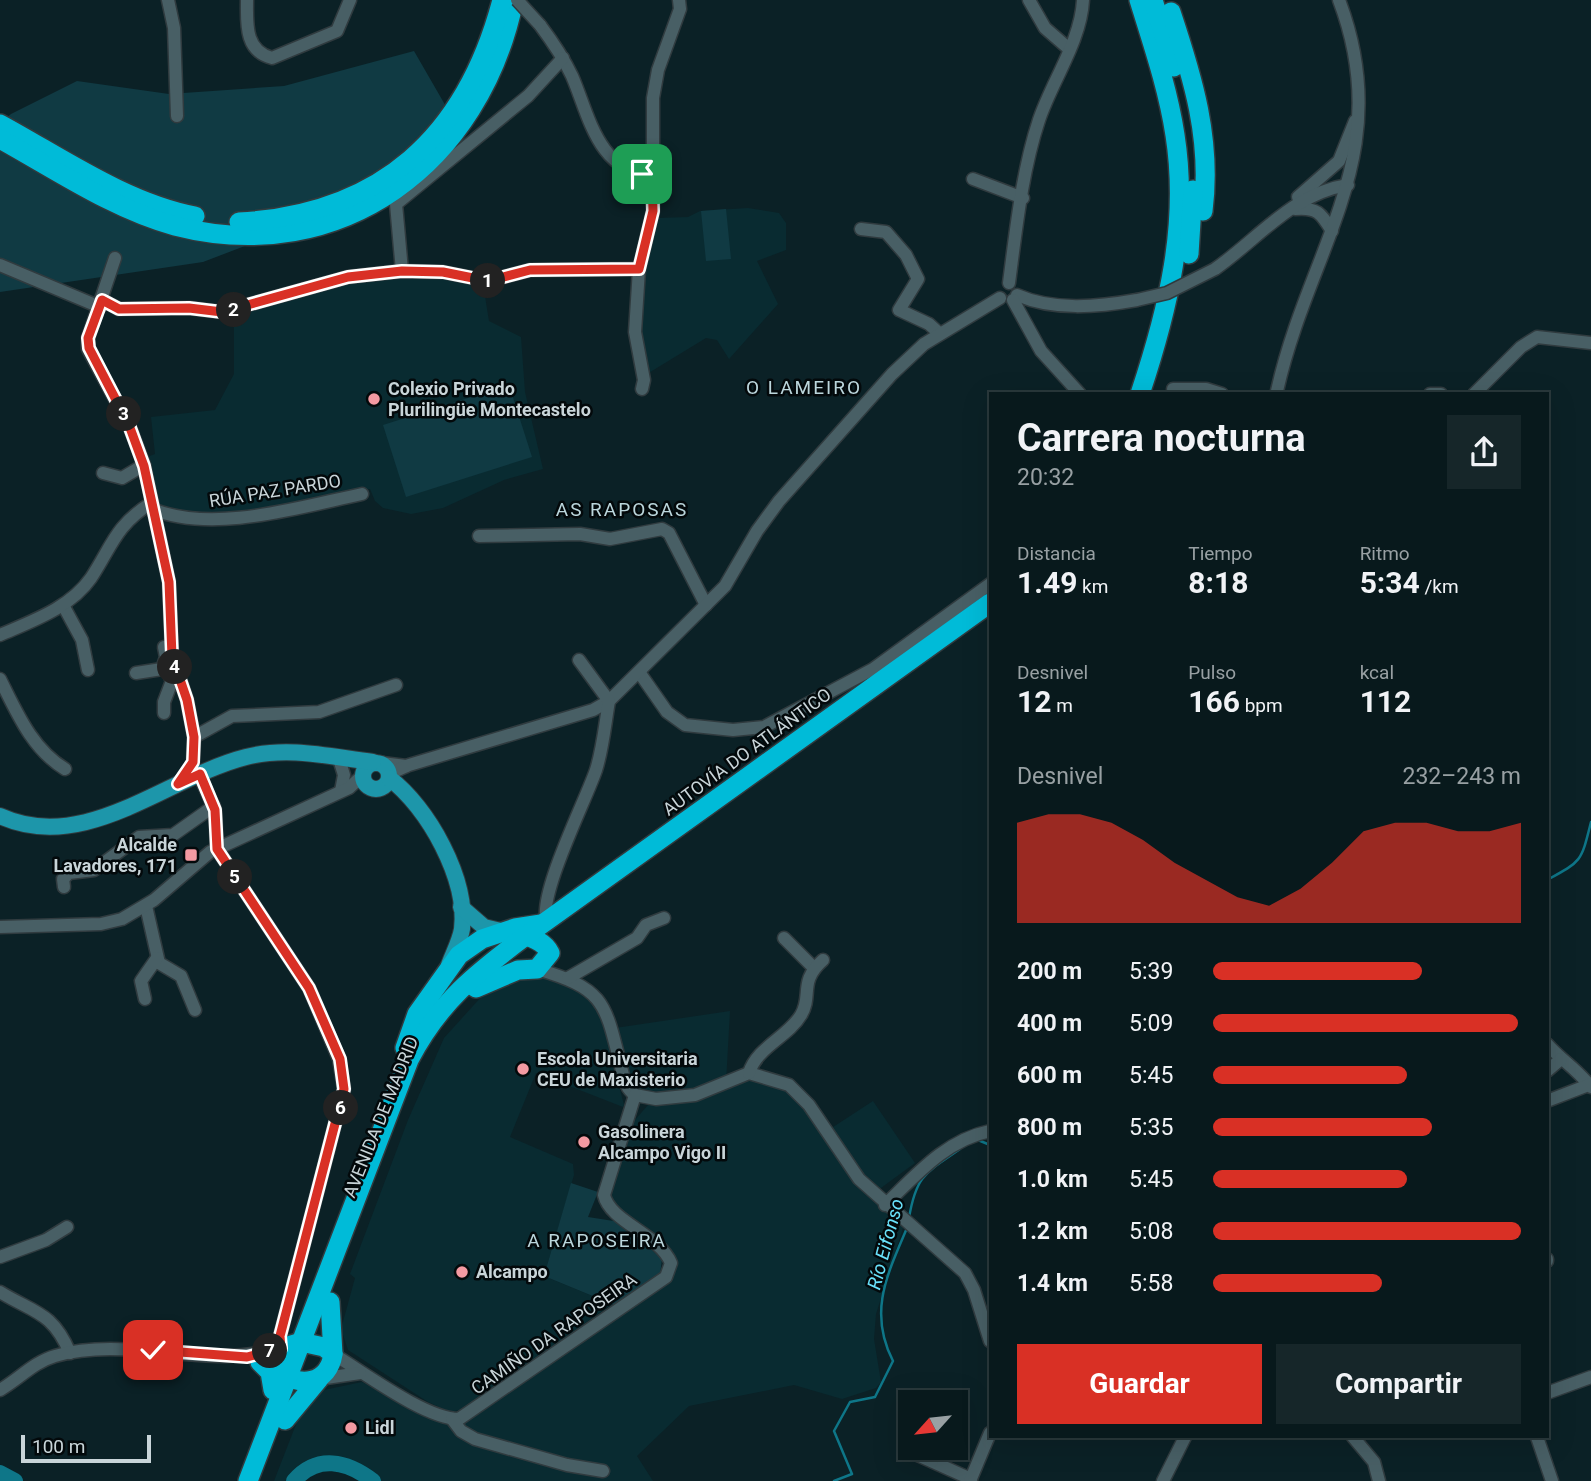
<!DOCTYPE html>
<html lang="es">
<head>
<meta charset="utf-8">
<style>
	body { margin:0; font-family:Roboto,sans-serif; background:#162629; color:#f1f3f6; height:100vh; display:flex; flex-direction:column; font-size:26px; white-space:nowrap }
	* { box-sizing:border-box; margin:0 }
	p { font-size:23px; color:#98a0a3 }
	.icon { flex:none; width:38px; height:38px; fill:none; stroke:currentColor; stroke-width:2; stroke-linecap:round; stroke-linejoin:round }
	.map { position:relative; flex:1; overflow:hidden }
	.drawer { position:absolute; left:989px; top:392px; width:560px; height:1046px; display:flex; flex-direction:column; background:#08191c; border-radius:0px; box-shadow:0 7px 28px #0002,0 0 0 2px #29383b }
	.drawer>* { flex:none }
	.needle { width:46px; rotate:243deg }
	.tools { position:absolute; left:898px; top:1390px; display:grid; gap:14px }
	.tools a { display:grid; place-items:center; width:70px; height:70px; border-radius:0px; background:#08191c; box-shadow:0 7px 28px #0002,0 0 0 2px #29383b; font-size:35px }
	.scale { position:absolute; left:21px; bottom:18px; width:130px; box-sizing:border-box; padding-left:7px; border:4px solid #c9d5d9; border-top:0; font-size:19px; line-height:24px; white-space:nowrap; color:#c9d5d9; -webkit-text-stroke:5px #03090b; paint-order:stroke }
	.pin { position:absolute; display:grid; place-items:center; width:60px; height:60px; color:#fff; margin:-30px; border-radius:14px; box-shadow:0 4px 10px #0006 }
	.km { position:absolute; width:35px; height:35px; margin:-18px; border-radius:50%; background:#222; color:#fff; font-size:19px; line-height:35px; text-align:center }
	.round { display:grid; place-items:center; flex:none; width:74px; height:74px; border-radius:0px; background:#162629 }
	.summary { display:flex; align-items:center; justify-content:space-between; height:119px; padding:0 28px }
	h1 { font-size:38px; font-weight:700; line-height:52px }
	.figures { display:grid; grid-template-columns:repeat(3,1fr); gap:10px; height:119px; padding:7px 28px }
	.figures div { display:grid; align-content:center }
	.figures b { font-size:30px; font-weight:700 }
	.figures small { font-size:19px; font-weight:400 }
	.figures p { font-size:19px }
	.chart { height:196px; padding:14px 28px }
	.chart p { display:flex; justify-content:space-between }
	.chart svg { width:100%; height:126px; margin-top:7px; fill:#d93025; opacity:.7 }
	.cta { display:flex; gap:14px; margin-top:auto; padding:14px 28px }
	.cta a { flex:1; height:80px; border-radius:0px; background:#d93025; color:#fff; font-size:28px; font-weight:700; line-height:80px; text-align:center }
	.cta a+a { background:#162629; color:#f1f3f6 }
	ul { padding:0 28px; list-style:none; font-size:23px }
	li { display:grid; grid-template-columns:112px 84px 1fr; align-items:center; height:52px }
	li i { height:18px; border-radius:9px; background:#d93025 }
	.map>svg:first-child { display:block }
	.built { fill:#092b31 }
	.green { fill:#103a43 }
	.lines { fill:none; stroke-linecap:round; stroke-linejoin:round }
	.stream { stroke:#0e7688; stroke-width:2.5 }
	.river { stroke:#0e7688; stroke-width:16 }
	.minor-casing { stroke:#303b3f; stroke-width:15 }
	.major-casing { stroke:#303b3f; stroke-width:18 }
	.highway-casing { stroke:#303b3f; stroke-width:22 }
	.minor { stroke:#485f65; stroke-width:12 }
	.major { stroke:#1d96aa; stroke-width:16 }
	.highway { stroke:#00bbd8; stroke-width:19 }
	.minor-bridge-casing { stroke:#303b3f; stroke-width:15; stroke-linecap:butt }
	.minor-bridge { stroke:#485f65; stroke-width:12 }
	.route-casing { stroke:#fff; stroke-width:14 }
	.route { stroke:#d93025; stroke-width:9 }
	.poi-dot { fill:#f49aa2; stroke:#03090b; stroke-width:2.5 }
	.labels { text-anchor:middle; stroke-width:5; stroke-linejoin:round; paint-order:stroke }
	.poi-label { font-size:18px; font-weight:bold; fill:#c9d5d9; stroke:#03090b; text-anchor:start }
	.street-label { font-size:18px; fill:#c9d5d9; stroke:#03090b }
	.neighbourhood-label { font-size:19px; letter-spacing:2px; fill:#bbd6dc; stroke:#03090b }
	.water-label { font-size:19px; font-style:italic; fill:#69e1fa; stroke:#03090b }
</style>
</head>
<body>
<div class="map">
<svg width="1591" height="1481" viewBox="0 0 1591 1481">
	<rect width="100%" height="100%" fill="#0b2126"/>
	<!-- built -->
	<g class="built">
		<polygon points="748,208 779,213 786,223 786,250 757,261 778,304 729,359 717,340 706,338 647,374 640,338 644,264 658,218 688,217 700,211"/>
		<polygon points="431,274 483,284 489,321 521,337 525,392 543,469 504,480 443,508 411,514 383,508 375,501 370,489 263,511 197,518 159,509 147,457 155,454 151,417 215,410 234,374 234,319 275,298 341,281"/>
		<polygon points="539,976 570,986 593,1001 601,1016 624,1105 623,1107 536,1073 510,1137 573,1164 574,1175 544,1276 612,1304 465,1409 450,1412 428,1402 348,1350 341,1329 355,1278 350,1274 408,1120 444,1038 482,996 512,979"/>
		<polygon points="730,1011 726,1083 742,1075 777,1080 827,1131 873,1101 915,1163 870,1196 903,1228 876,1314 874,1339 881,1382 876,1388 842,1399 794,1385 689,1406 637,1456 653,1481 375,1481 322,1460 300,1469 290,1481 274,1481 300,1414 324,1390 362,1382 450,1424 673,1276 676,1261 672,1251 613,1206 609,1198 628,1128 648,1105 645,1093 631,1085 615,1028"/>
	</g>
	<!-- green -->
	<g class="green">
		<polygon points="414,51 459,129 407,184 203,262 0,292 0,123 11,114 77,81 169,94 284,86"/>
		<polygon points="726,209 731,259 706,261 701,211"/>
		<polygon points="509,385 532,457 406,497 383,425"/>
		<polygon points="571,1183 598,1192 588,1217 620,1222 662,1259 660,1275 617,1306 544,1276"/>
	</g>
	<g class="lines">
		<!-- stream -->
		<g class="stream">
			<path d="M1547 880C1582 861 1581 862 1591 822"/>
			<polyline points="978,1140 990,1145"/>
			<path d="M909 1218C916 1176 925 1173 960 1149"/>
			<path d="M834 1481 852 1474 834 1431 850 1402 875 1397 893 1361C868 1312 887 1275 907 1228"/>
		</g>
		<!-- river -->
		<g class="river">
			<polyline points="0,1473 15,1481"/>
			<path d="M294 1481C317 1454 347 1461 373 1481"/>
		</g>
		<defs>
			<g id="minor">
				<polyline points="168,0 174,28 177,116"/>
				<path d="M247 0C247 22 244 51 272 58L337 31 350 0"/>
				<polyline points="1029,0 1045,28 1068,48"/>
				<path d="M540 25C552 41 563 57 572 76 589 115 598 173 652 174"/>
				<polyline points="973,179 1023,198"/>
				<polyline points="1298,197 1339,161 1355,121"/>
				<path d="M1295 209C1317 207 1321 213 1332 231"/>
				<polyline points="861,229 886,232 906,255 918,279 899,310 929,324 940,334"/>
				<polyline points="115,258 88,338 88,349 129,425 144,465 169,582 172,656 187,700 194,737 193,762"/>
				<polyline points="0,265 100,307"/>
				<path d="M1215 269C1258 239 1293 193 1348 185"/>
				<polyline points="402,271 396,204 528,96 563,58"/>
				<path d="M1009 283C1016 230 1022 171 1039 120 1052 81 1081 41 1083 0"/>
				<path d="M1017 295C1053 311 1098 307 1137 300"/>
				<polyline points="102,300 119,309 189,308 222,312 348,277 402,271 443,272 488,281 530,270 639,269"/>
				<polyline points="1013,300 1041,351 1080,394"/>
				<polyline points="642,389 644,380 635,332 639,269 653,211 653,98 658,70 680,9 679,0"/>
				<polyline points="1173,389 1206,389 1222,394"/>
				<path d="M1277 391C1309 247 1398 155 1339 0"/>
				<polyline points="1430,394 1441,394"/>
				<polyline points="1474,394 1521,347 1537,337 1591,343"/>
				<polyline points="103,473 122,478 144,465"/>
				<path d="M152 509C213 534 300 507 362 494"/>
				<polyline points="479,536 580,534 610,539 662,529 669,533 706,605"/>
				<polyline points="63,605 82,640 88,670"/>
				<path d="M0 635C32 621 70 608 91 578 112 546 115 526 151 503"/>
				<polyline points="639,672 667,712 685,725 733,730 764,727 873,669 990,584"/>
				<polyline points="136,673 162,669 166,657 164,647"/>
				<path d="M0 679C17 713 32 749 65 769"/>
				<polyline points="164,713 164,702 172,681 167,670"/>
				<polyline points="194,737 232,716 319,712 396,685"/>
				<polyline points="340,762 344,775 341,791"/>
				<polyline points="382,763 406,766"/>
				<polyline points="389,774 409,765 593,710 609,701 725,586 757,531 779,501 892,374 924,344 1000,298"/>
				<polyline points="64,887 63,879 69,873 94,870 139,837 173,835 214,806"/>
				<polyline points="146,906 159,963 181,976 195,1010"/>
				<path d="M547 922C537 896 586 800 596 770 603 748 605 724 609 701L579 660"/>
				<polyline points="0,927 101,924 122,919 154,900 210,852 349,788 362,776"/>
				<polyline points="784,938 814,968"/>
				<path d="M537 969C605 989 605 1002 621 1067 624 1078 625 1088 635 1095L656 1099 695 1095 749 1073 789 1085 809 1105 859 1179 965 1273 974 1290 990 1341"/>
				<polyline points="568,978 637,938 646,925 664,918"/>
				<polyline points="145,999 141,981 157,958"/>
				<path d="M1547 1044C1562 1061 1575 1067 1591 1087"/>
				<polyline points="1547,1071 1561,1059"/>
				<path d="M749 1073C757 1047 788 1037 801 1015 813 995 798 982 823 960"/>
				<polyline points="1547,1101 1591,1084"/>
				<path d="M885 1205C917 1174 946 1140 990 1131"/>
				<polyline points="0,1257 46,1240 67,1227"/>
				<polyline points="1547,1259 1547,1261"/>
				<path d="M0 1292C34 1313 52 1311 70 1353"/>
				<path d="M333 1354C362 1371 425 1419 459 1419L666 1277 671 1263C659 1234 610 1222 604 1195L635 1095"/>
				<polyline points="319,1379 360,1373"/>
				<path d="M0 1390C19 1379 34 1362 55 1356 129 1335 208 1371 281 1348L280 1336 344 1089 339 1059 309 988 217 849 215 810 199 774"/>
				<polyline points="1547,1393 1591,1377"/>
				<polyline points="452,1419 461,1431 475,1439 567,1465 603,1471"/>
				<polyline points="1353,1437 1374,1462 1379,1481"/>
				<polyline points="1537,1437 1552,1481"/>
				<polyline points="913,1453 971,1479"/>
				<polyline points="932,1461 936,1447"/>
				<polyline points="970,1481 990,1433"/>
				<polyline points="1163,1481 1185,1437"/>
			</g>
			<g id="major">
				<circle cx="376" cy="776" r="13"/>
				<path d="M389 778C428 807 468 879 462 929 460 941 453 954 449 965"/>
				<path d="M0 816C85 855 167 777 246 757 289 746 331 757 373 762"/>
				<polyline points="461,907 484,927 505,932"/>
			</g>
			<g id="highway">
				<path d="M1139 0C1153 45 1168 89 1175 135 1189 224 1168 310 1140 394"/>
				<polyline points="1153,0 1174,67"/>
				<path d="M1171 12C1193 78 1212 140 1203 211"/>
				<path d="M0 124C61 157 126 203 195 216"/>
				<path d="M0 139C56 170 113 209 175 226 342 269 481 162 514 0"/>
				<path d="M239 222C381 214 466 137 502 0"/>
				<polyline points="1189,254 1193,190"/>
				<path d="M476 988 518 970 537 969 550 953C544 941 529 936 516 934"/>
				<polyline points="405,1048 417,1014 459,955 482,939 515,928 541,924"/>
				<polyline points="330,1302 333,1354"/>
				<path d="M301 1342 324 1347 333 1354C329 1383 299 1390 279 1369L276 1359 281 1348Z"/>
				<polyline points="260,1362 270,1372 273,1390"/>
				<polyline points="285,1420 319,1379"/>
				<path d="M248 1481 409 1060C439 1002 476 973 527 935L990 603"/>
			</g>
		</defs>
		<!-- minor casing -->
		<use href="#minor" class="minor-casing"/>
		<!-- major casing -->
		<use href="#major" class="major-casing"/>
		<!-- highway casing -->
		<use href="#highway" class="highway-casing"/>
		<!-- minor -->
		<use href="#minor" class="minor"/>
		<!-- major -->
		<use href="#major" class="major"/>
		<!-- highway -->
		<use href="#highway" class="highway"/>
		<defs>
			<g id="minor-bridge">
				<polyline points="517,0 540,25"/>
				<polyline points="1137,300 1167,293 1215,269"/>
			</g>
		</defs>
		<!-- minor-bridge casing -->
		<use href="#minor-bridge" class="minor-bridge-casing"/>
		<!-- minor-bridge -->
		<use href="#minor-bridge" class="minor-bridge"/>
	</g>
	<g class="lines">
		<defs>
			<polyline id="route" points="153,1350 247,1357 281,1348 280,1336 344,1089 340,1059 309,988 217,849 215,810 200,774 178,784 193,762 194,737 187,700 172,656 169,582 144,466 129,425 89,348 88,338 102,300 119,309 189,308 222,312 348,277 402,271 443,272 488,281 530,270 639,269 653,211 652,174 642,174"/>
		</defs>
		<!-- route casing -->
		<use href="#route" class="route-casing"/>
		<!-- route -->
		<use href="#route" class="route"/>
	</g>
	<!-- markers -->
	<g class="poi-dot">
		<circle cx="374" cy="399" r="7"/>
		<rect x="184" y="848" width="14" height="14" rx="3.5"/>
		<circle cx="523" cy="1069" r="7"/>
		<circle cx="584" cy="1142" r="7"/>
		<circle cx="462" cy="1272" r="7"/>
		<circle cx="351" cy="1428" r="7"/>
	</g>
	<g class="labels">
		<!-- poi labels -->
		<g class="poi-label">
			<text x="388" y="395">Colexio Privado<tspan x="388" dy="21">Plurilingüe Montecastelo</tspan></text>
			<text x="177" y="851" text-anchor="end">Alcalde<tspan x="177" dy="21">Lavadores, 171</tspan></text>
			<text x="537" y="1065">Escola Universitaria<tspan x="537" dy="21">CEU de Maxisterio</tspan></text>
			<text x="598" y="1138">Gasolinera<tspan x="598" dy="21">Alcampo Vigo II</tspan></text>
			<text x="476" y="1278">Alcampo</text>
			<text x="365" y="1434">Lidl</text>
		</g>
		<!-- street labels -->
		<g class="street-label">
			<text transform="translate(275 491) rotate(-9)" y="6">RÚA PAZ PARDO</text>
			<text transform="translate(747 752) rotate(-36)" y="6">AUTOVÍA DO ATLÁNTICO</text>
			<text transform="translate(381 1117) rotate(-68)" y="6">AVENIDA DE MADRID</text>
			<text transform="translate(554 1334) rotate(-35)" y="6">CAMIÑO DA RAPOSEIRA</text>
		</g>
		<!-- neighbourhood labels -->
		<g class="neighbourhood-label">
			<text x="804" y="394">O LAMEIRO</text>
			<text x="622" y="516">AS RAPOSAS</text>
			<text x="597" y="1247">A RAPOSEIRA</text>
		</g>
		<!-- water labels -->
		<g class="water-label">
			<text transform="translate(885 1244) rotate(-75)" y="7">Río Eifonso</text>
		</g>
	</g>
</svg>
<div class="tools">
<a><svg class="needle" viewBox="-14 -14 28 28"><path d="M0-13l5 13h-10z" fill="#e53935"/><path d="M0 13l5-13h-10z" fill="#98a0a3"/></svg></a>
</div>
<div class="scale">100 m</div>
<div class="pin" style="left:642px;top:174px;background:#1e9e55"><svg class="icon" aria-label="arrive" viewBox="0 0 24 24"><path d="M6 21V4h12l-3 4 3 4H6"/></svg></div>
<div class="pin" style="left:153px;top:1350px;background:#d93025"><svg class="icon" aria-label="check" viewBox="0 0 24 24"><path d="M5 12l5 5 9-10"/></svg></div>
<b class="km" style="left:488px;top:281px">1</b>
<b class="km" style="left:234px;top:310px">2</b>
<b class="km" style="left:124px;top:414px">3</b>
<b class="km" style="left:175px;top:667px">4</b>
<b class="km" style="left:235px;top:877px">5</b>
<b class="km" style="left:341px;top:1108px">6</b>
<b class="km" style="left:270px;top:1351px">7</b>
<section class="drawer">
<div class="summary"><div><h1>Carrera nocturna</h1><p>20:32</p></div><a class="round"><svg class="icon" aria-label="share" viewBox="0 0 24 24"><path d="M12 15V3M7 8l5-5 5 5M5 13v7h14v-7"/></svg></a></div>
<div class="figures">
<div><p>Distancia</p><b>1.49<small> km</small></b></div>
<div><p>Tiempo</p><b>8:18</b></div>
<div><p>Ritmo</p><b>5:34<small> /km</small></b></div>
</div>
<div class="figures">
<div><p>Desnivel</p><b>12<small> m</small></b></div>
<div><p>Pulso</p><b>166<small> bpm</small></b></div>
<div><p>kcal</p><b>112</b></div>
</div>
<div class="chart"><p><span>Desnivel</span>232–243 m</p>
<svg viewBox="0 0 160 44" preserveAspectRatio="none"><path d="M0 44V9L10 6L20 6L30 9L40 15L50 23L60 29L70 35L80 38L90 32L100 23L110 12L120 9L130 9L140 12L150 12L160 9V44z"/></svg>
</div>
<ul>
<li><b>200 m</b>5:39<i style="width:68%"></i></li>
<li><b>400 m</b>5:09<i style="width:99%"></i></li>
<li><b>600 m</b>5:45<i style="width:63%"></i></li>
<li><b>800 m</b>5:35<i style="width:71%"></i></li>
<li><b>1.0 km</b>5:45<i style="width:63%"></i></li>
<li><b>1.2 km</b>5:08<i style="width:100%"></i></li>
<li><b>1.4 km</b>5:58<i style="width:55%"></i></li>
</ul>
<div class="cta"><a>Guardar</a><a>Compartir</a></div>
</section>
</div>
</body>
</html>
